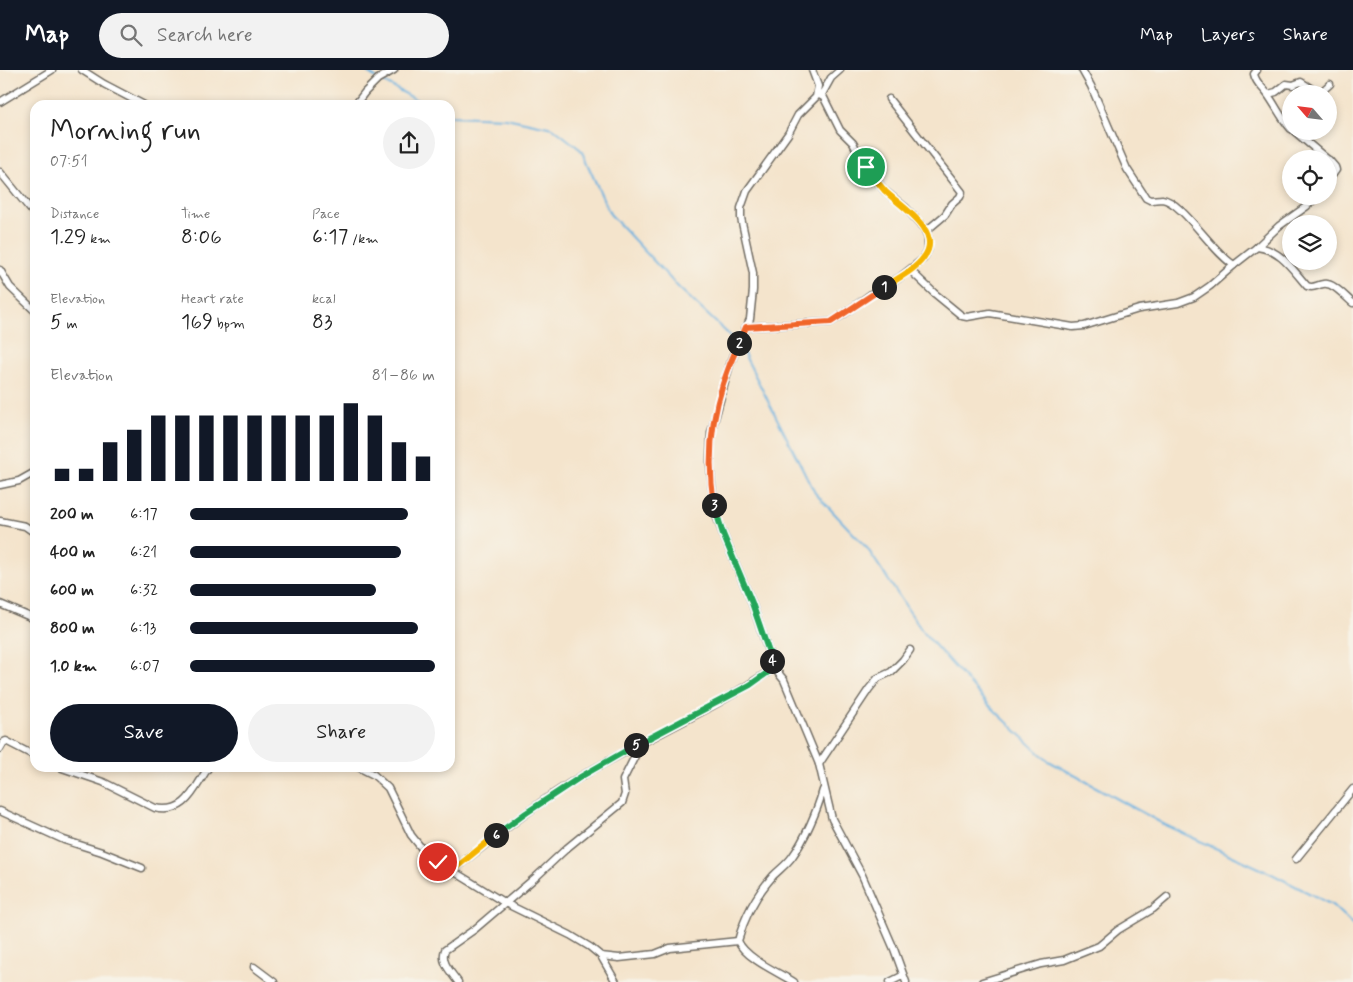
<!DOCTYPE html>
<html lang="en">
<head>
<meta charset="utf-8">
<style>
	body { margin:0; font-family:Mynerve,sans-serif; background:#f2f2f2; color:#222; height:100vh; display:flex; flex-direction:column; font-size:19px; white-space:nowrap }
	* { box-sizing:border-box; margin:0 }
	p { font-size:16px; color:#767676 }
	.icon { flex:none; width:28px; height:28px; fill:none; stroke:currentColor; stroke-width:2; stroke-linecap:round; stroke-linejoin:round }
	.map { position:relative; flex:1; overflow:hidden }
	.sheet { position:absolute; left:30px; top:30px; width:425px; height:672px; display:flex; flex-direction:column; background:#fff; border-radius:15px; box-shadow:0 2px 8px #0003 }
	.sheet>* { flex:none }
	.needle { width:32px; rotate:298deg }
	.controls { position:absolute; left:1282px; top:15px; display:grid; gap:10px }
	.controls a { display:grid; place-items:center; width:55px; height:55px; border-radius:50%; background:#fff; box-shadow:0 2px 8px #0003; font-size:25px }
	.pin { position:absolute; display:grid; place-items:center; width:42px; height:42px; color:#fff; margin:-21px; border:2px solid #fff; border-radius:50%; box-shadow:0 1px 5px #0007 }
	.km { position:absolute; width:25px; height:25px; margin:-12px; border-radius:50%; background:#222; color:#fff; font-size:14px; line-height:25px; text-align:center }
	.round { display:grid; place-items:center; flex:none; width:52px; height:52px; border-radius:26px; background:#f2f2f2 }
	.headline { display:flex; align-items:center; justify-content:space-between; height:85px; padding:0 20px }
	h1 { font-size:28px; font-weight:600; line-height:38px }
	.metrics { display:grid; grid-template-columns:repeat(3,1fr); gap:8px; height:85px; padding:5px 20px }
	.metrics div { display:grid; align-content:center }
	.metrics b { font-size:21px; font-weight:600 }
	.metrics small { font-size:14px; font-weight:400 }
	.metrics p { font-size:14px }
	.chart { height:140px; padding:10px 20px }
	.chart p { display:flex; justify-content:space-between }
	.chart svg { width:100%; height:90px; margin-top:5px; stroke:#111827; stroke-width:6 }
	.button { display:flex; gap:10px; margin-top:auto; padding:10px 20px }
	.button a { flex:1; height:58px; border-radius:30px; background:#111827; color:#fff; font-size:20px; font-weight:600; line-height:58px; text-align:center }
	.button a+a { background:#f2f2f2; color:#222 }
	ul { padding:0 20px; list-style:none; font-size:16px }
	li { display:grid; grid-template-columns:80px 60px 1fr; align-items:center; height:38px }
	li i { height:12px; border-radius:6px; background:#111827 }
	header { display:flex; align-items:center; gap:30px; box-sizing:border-box; height:70px; padding:0 25px; background:#111827; color:#fff }
	header strong { font-size:24px }
	nav { display:flex; gap:28px; margin-inline-start:auto; font-size:18px }
	.search { width:350px; height:45px; background:#f2f2f2; display:flex; align-items:center; gap:12px; box-sizing:border-box; padding:0 18px; border-radius:28px; color:#767676; font-size:19px }
	.map>svg:first-child { display:block }
	.lines { fill:none; stroke-linecap:round; stroke-linejoin:round }
	.stream { stroke:#68b0df; stroke-width:2 }
	.minor-casing { stroke:#716c63; stroke-width:9 }
	.minor { stroke:#fff; stroke-width:6 }
	.split-1-casing { stroke:#fff; stroke-width:10 }
	.split-2-casing { stroke:#fff; stroke-width:10 }
	.split-3-casing { stroke:#fff; stroke-width:10 }
	.split-4-casing { stroke:#fff; stroke-width:10 }
	.split-5-casing { stroke:#fff; stroke-width:10 }
	.split-6-casing { stroke:#fff; stroke-width:10 }
	.split-7-casing { stroke:#fff; stroke-width:10 }
	.split-1 { stroke:#f5b400; stroke-width:6 }
	.split-2 { stroke:#f0652b; stroke-width:6 }
	.split-3 { stroke:#f0652b; stroke-width:6 }
	.split-4 { stroke:#22a559; stroke-width:6 }
	.split-5 { stroke:#22a559; stroke-width:6 }
	.split-6 { stroke:#22a559; stroke-width:6 }
	.split-7 { stroke:#f5b400; stroke-width:6 }
</style>
</head>
<body>
<header>
<strong>Map</strong>
<div class="search"><svg class="icon" aria-label="search" viewBox="0 0 24 24"><circle cx="10" cy="10" r="6"/><path d="M15 15l6 6"/></svg>Search here</div>
<nav><a>Map</a><a>Layers</a><a>Share</a></nav>
</header>
<div class="map">
<svg width="1353" height="912" viewBox="0 0 1353 912">
	<rect width="100%" height="100%" fill="#f7f3e8"/>
	<filter id="ink" filterUnits="userSpaceOnUse"><feTurbulence type="fractalNoise" baseFrequency=".02" numOctaves="2"/><feDisplacementMap in="SourceGraphic" scale="10" xChannelSelector="R" yChannelSelector="G"/><feConvolveMatrix kernelMatrix="1 2 1 2 8 2 1 2 1" color-interpolation-filters="sRGB"/></filter>
	<filter id="wash" filterUnits="userSpaceOnUse"><feTurbulence type="fractalNoise" baseFrequency=".0096" numOctaves="4" result="noise"/><feDisplacementMap in="SourceGraphic" scale="20" xChannelSelector="R" yChannelSelector="G"/><feGaussianBlur stdDeviation="1.12" result="paint"/><feColorMatrix in="noise" values="0 0 0 0 0 0 0 0 0 0 0 0 0 0 0 0 0 1.4 0 .05"/><feComposite in="paint" operator="in"/></filter>
	<g filter="url(#wash)">
		<rect width="100%" height="100%" fill="#f4e4cc"/>
		<g class="lines">
			<!-- stream -->
			<g class="stream">
				<polyline points="364,0 376,8"/>
				<polyline points="380,10 426,35"/>
				<polyline points="450,46 506,48 553,58 581,80 610,144 679,218 739,274 815,423 867,478 923,562 988,634 1047,690 1165,755 1272,804 1332,835 1353,855"/>
			</g>
		</g>
	</g>
	<g filter="url(#ink)">
		<g class="lines">
			<defs>
				<g id="minor">
					<polyline points="82,0 104,14 144,35"/>
					<polyline points="812,0 818,16 816,27 798,45 788,64 747,121 741,138 741,148 753,203 753,220 750,249 730,294 711,363 710,392 712,417 715,442 723,464 752,533 774,598 784,610 819,694 832,749 862,805 894,879 906,912"/>
					<path d="M1082 0 1091 16 1127 99 1146 128 1150 130C1154 130 1158 129 1162 129 1182 131 1213 183 1234 195"/>
					<path d="M1257 0 1254 4C1256 14 1263 17 1268 25 1276 36 1281 48 1291 59"/>
					<polyline points="1268,24 1276,22 1286,14 1293,15 1301,12 1320,24"/>
					<polyline points="1319,24 1330,14"/>
					<polyline points="821,26 831,8 840,0"/>
					<polyline points="889,29 962,122 960,127 952,134 945,145 926,161"/>
					<polyline points="0,32 52,0"/>
					<polyline points="355,35 365,22 378,9 394,0"/>
					<polyline points="1294,61 1327,89"/>
					<polyline points="1329,90 1335,97 1336,100 1329,110"/>
					<polyline points="0,102 35,145"/>
					<polyline points="1257,177 1279,156 1307,136 1318,126"/>
					<polyline points="0,200 10,217 35,241"/>
					<path d="M910 200 934 223 962 246 967 247 990 243 1073 257 1084 256 1139 239 1178 233 1194 227 1210 216 1234 195 1257 177C1281 180 1292 199 1307 216 1314 219 1316 215 1323 214 1334 212 1345 227 1353 233"/>
					<polyline points="746,257 831,252 844,244 871,224 899,208 923,189 928,180 928,167 924,158 906,138 885,121 872,105 866,97 853,73 840,60 824,28 818,22"/>
					<polyline points="0,415 19,411 35,402"/>
					<polyline points="0,451 25,456 35,463"/>
					<polyline points="0,534 35,549"/>
					<polyline points="0,679 4,672 6,671 35,686"/>
					<polyline points="819,694 869,619 878,608 891,602 903,590 910,580"/>
					<path d="M62 698 103 712 155 738C186 745 194 719 208 698"/>
					<polyline points="360,698 374,705 388,718 411,765 427,785 505,833 570,865 590,877 601,886 616,912"/>
					<polyline points="0,741 64,770 102,782 142,798"/>
					<polyline points="1296,789 1353,719"/>
					<path d="M453 800C495 767 536 733 582 706 645 668 714 640 774 598"/>
					<polyline points="601,886 619,888 655,884 670,878 738,871"/>
					<polyline points="254,897 274,912"/>
					<path d="M458 912C451 902 440 892 445 880L475 859 536 807 567 778 622 733 625 724 623 710 637 682 639 673"/>
					<path d="M794 912C779 903 745 888 738 871 744 848 757 824 773 806 779 800 787 794 792 787 805 769 817 741 823 720"/>
					<polyline points="890,912 902,906"/>
					<polyline points="982,912 1041,894 1064,890 1099,876 1118,860 1153,839 1167,827"/>
				</g>
			</defs>
			<!-- minor casing -->
			<use href="#minor" class="minor-casing"/>
			<!-- minor -->
			<use href="#minor" class="minor"/>
		</g>
	</g>
	<g class="lines" filter="url(#ink)">
		<defs>
			<path id="split-1" d="M866 97C872 105 878 113 885 121 900 136 944 161 924 187 915 200 897 209 884 217"/>
			<polyline id="split-2" points="739,273 746,257 831,252 884,217"/>
			<path id="split-3" d="M714 435C705 376 714 327 739 273"/>
			<polyline id="split-4" points="714,435 723,464 752,533 772,591"/>
			<polyline id="split-5" points="636,675 750,615 774,598 772,591"/>
			<polyline id="split-6" points="496,765 526,743 582,706 636,675"/>
			<polyline id="split-7" points="438,792 453,800 496,765"/>
		</defs>
		<!-- split-1 casing -->
		<use href="#split-1" class="split-1-casing"/>
		<!-- split-2 casing -->
		<use href="#split-2" class="split-2-casing"/>
		<!-- split-3 casing -->
		<use href="#split-3" class="split-3-casing"/>
		<!-- split-4 casing -->
		<use href="#split-4" class="split-4-casing"/>
		<!-- split-5 casing -->
		<use href="#split-5" class="split-5-casing"/>
		<!-- split-6 casing -->
		<use href="#split-6" class="split-6-casing"/>
		<!-- split-7 casing -->
		<use href="#split-7" class="split-7-casing"/>
		<!-- split-1 -->
		<use href="#split-1" class="split-1"/>
		<!-- split-2 -->
		<use href="#split-2" class="split-2"/>
		<!-- split-3 -->
		<use href="#split-3" class="split-3"/>
		<!-- split-4 -->
		<use href="#split-4" class="split-4"/>
		<!-- split-5 -->
		<use href="#split-5" class="split-5"/>
		<!-- split-6 -->
		<use href="#split-6" class="split-6"/>
		<!-- split-7 -->
		<use href="#split-7" class="split-7"/>
	</g>
</svg>
<div class="controls">
<a><svg class="needle" viewBox="-14 -14 28 28"><path d="M0-13l5 13h-10z" fill="#e53935"/><path d="M0 13l5-13h-10z" fill="#767676"/></svg></a>
<a><svg class="icon" aria-label="locate" viewBox="0 0 24 24"><circle cx="12" cy="12" r="6"/><path d="M12 2v4M12 18v4M2 12h4M18 12h4"/></svg></a>
<a><svg class="icon" aria-label="layers" viewBox="0 0 24 24"><path d="M12 4l9 5-9 5-9-5zM3 14l9 5 9-5"/></svg></a>
</div>
<div class="pin" style="left:866px;top:97px;background:#1e9e55"><svg class="icon" aria-label="arrive" viewBox="0 0 24 24"><path d="M6 21V4h12l-3 4 3 4H6"/></svg></div>
<div class="pin" style="left:438px;top:792px;background:#d93025"><svg class="icon" aria-label="check" viewBox="0 0 24 24"><path d="M5 12l5 5 9-10"/></svg></div>
<b class="km" style="left:884px;top:217px">1</b>
<b class="km" style="left:739px;top:273px">2</b>
<b class="km" style="left:714px;top:435px">3</b>
<b class="km" style="left:772px;top:591px">4</b>
<b class="km" style="left:636px;top:675px">5</b>
<b class="km" style="left:496px;top:765px">6</b>
<section class="sheet">
<div class="headline"><div><h1>Morning run</h1><p>07:51</p></div><a class="round"><svg class="icon" aria-label="share" viewBox="0 0 24 24"><path d="M12 15V3M7 8l5-5 5 5M5 13v7h14v-7"/></svg></a></div>
<div class="metrics">
<div><p>Distance</p><b>1.29<small> km</small></b></div>
<div><p>Time</p><b>8:06</b></div>
<div><p>Pace</p><b>6:17<small> /km</small></b></div>
</div>
<div class="metrics">
<div><p>Elevation</p><b>5<small> m</small></b></div>
<div><p>Heart rate</p><b>169<small> bpm</small></b></div>
<div><p>kcal</p><b>83</b></div>
</div>
<div class="chart"><p><span>Elevation</span>81–86 m</p>
<svg viewBox="0 0 160 44" preserveAspectRatio="none"><path d="M5 44V38M15 44V38M25 44V25M35 44V19M45 44V12M55 44V12M65 44V12M75 44V12M85 44V12M95 44V12M105 44V12M115 44V12M125 44V6M135 44V12M145 44V25M155 44V32"/></svg>
</div>
<ul>
<li><b>200 m</b>6:17<i style="width:89%"></i></li>
<li><b>400 m</b>6:21<i style="width:86%"></i></li>
<li><b>600 m</b>6:32<i style="width:76%"></i></li>
<li><b>800 m</b>6:13<i style="width:93%"></i></li>
<li><b>1.0 km</b>6:07<i style="width:100%"></i></li>
</ul>
<div class="button"><a>Save</a><a>Share</a></div>
</section>
</div>
</body>
</html>
